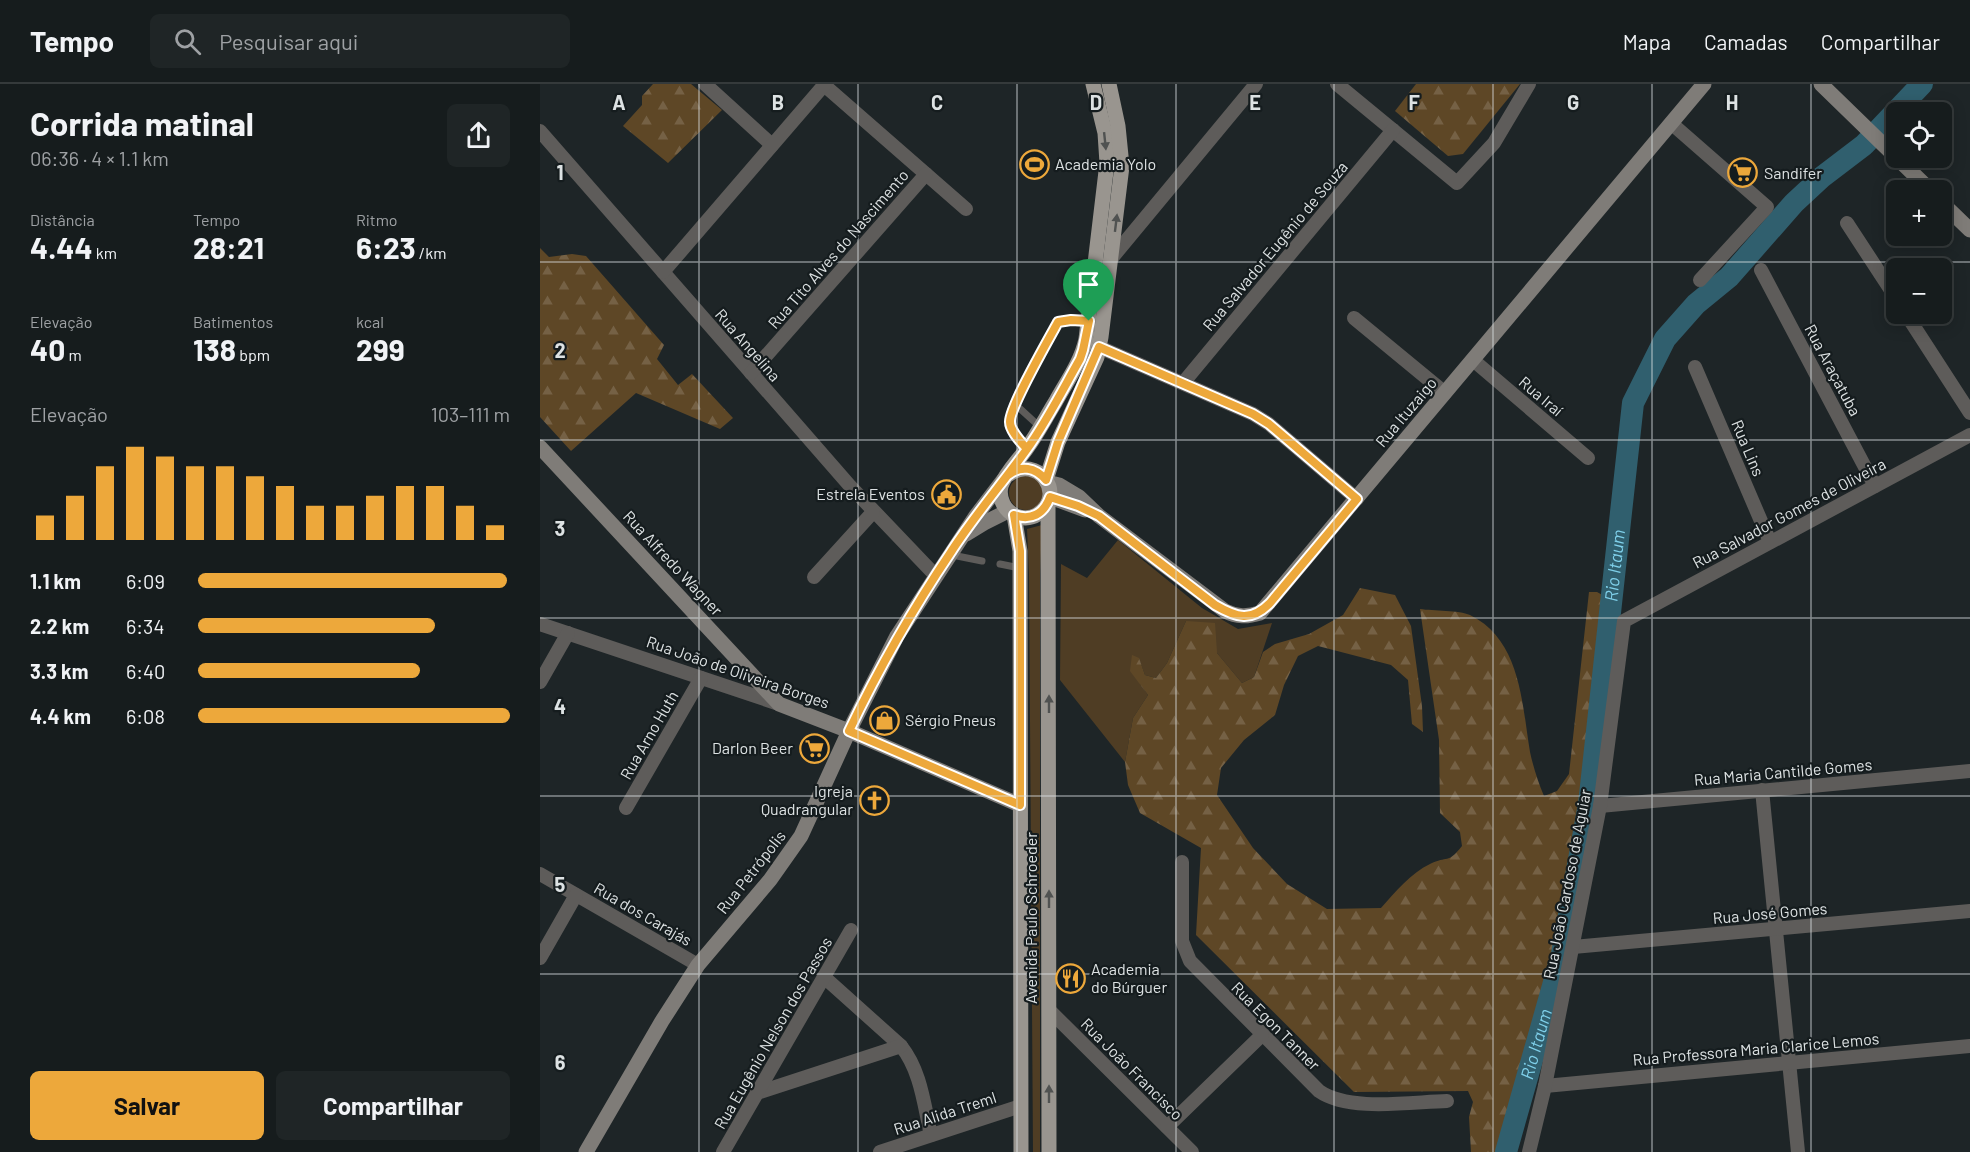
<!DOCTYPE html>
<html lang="pt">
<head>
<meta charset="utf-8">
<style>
	body { margin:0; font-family:Barlow,sans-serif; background:#1f2526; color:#f1f3f6; height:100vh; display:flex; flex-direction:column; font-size:22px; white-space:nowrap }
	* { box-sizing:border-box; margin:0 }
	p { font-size:20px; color:#9ea1a4 }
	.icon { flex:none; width:33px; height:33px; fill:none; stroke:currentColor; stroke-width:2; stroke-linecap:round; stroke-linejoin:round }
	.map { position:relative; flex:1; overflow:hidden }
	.details { display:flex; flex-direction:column; background:#161c1d; width:540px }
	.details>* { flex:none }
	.tools { position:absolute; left:1346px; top:18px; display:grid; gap:12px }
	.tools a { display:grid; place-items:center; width:66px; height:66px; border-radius:9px; background:#161c1d; box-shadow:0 3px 15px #0003,0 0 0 2px #353a3b; font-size:30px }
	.pin { position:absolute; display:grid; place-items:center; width:51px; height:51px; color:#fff; margin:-62px -26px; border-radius:50% 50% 50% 0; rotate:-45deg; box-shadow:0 0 6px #0007 }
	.pin .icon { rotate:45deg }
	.round { display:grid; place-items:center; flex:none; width:63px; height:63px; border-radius:9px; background:#1f2526 }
	.head { display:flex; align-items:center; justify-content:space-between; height:102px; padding:0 30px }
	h1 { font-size:33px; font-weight:700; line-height:45px }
	.stats { display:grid; grid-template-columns:repeat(3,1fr); gap:9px; height:102px; padding:6px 30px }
	.stats div { display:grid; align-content:center }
	.stats b { font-size:30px; font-weight:700 }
	.stats small { font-size:16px; font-weight:400 }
	.stats p { font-size:16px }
	.chart { height:168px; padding:12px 30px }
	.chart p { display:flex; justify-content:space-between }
	.chart svg { width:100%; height:108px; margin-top:6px; stroke:#eda83b; stroke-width:6 }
	.button { display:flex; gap:12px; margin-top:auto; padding:12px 30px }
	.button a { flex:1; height:69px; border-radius:9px; background:#eda83b; color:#111; font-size:24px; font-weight:700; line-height:69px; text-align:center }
	.button a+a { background:#1f2526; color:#f1f3f6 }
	ul { padding:0 30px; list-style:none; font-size:20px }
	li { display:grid; grid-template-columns:96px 72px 1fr; align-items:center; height:45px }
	li i { height:15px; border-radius:8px; background:#eda83b }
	header { display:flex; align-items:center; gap:36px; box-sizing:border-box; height:84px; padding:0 30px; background:#161c1d; border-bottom:2px solid #353a3b }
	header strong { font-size:28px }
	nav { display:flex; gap:33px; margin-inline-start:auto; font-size:21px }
	.search { width:420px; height:54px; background:#1f2526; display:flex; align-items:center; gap:15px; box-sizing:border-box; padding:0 21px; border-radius:9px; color:#9ea1a4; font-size:22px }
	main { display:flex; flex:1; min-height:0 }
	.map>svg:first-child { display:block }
	.green { fill:#4f3d24 }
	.forest { fill:url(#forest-firs) }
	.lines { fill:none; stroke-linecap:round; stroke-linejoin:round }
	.river { stroke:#305f6e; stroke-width:22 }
	.lane { stroke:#5e5c5a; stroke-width:7 }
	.street { stroke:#5e5c5a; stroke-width:14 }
	.secondary { stroke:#7f7c78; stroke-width:15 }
	.primary { stroke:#99958f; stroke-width:15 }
	.oneway { fill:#505251 }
	.route-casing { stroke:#fff; stroke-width:12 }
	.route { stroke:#eda83b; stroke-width:8 }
	.grid { fill:none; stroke:#dde2e3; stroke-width:1.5; stroke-opacity:0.55 }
	.labels { text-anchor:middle; stroke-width:4.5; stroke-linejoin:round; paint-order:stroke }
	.poi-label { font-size:16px; fill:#dde2e3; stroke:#151c1e; text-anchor:start }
	.street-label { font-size:16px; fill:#dde2e3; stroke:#151c1e }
	.water-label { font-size:18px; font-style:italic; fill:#7fd0ea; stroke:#151c1e }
	.grid-label { font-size:20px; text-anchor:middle; font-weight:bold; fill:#dde2e3; stroke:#151c1e; stroke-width:4.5; stroke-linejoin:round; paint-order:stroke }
</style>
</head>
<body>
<header>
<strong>Tempo</strong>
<div class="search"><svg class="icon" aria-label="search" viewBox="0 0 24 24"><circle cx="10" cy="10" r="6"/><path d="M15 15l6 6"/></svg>Pesquisar aqui</div>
<nav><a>Mapa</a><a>Camadas</a><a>Compartilhar</a></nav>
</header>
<main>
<section class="details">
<div class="head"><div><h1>Corrida matinal</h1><p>06:36 · 4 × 1.1 km</p></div><a class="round"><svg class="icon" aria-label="share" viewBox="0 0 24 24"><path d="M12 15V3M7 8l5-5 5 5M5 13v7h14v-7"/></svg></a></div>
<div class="stats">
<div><p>Distância</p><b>4.44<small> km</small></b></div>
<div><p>Tempo</p><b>28:21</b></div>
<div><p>Ritmo</p><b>6:23<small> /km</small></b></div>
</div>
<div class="stats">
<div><p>Elevação</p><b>40<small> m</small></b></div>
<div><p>Batimentos</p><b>138<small> bpm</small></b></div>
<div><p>kcal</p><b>299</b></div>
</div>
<div class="chart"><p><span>Elevação</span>103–111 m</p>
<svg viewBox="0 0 160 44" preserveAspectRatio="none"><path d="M5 44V34M15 44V26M25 44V14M35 44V6M45 44V10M55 44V14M65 44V14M75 44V18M85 44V22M95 44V30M105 44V30M115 44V26M125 44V22M135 44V22M145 44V30M155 44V38"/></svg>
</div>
<ul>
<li><b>1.1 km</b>6:09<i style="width:99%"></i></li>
<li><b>2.2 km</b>6:34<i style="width:76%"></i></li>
<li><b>3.3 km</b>6:40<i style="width:71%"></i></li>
<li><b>4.4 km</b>6:08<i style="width:100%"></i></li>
</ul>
<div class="button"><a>Salvar</a><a>Compartilhar</a></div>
</section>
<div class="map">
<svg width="1430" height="1068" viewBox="0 0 1430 1068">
	<defs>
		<pattern id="forest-firs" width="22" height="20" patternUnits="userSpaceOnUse" patternTransform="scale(1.5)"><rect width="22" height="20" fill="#5e4726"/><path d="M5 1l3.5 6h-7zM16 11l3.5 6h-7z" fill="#756145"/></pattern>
	</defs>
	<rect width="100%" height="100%" fill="#1e2527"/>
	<!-- green -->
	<g class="green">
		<circle cx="486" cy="409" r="17"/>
		<polygon points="502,441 500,491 500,1068 493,1068 489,491 487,445"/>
		<polygon points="578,456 662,524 698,545 732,539 714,593 702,599 677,569 646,537 627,579 616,594 605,591 599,575 600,600 608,611 593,634 585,678 520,596 521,480 547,494"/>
	</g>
	<!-- forest -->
	<g class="forest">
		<polygon points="113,0 151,0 182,26 128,79 83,42 102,21 102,12"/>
		<polygon points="876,0 980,0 923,70 908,72 855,27"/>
		<polygon points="0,164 9,173 32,170 46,172 124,261 117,275 138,301 152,290 193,334 180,345 96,309 31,367 0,333"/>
		<path d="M820 504 855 511 871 542 882 622 883 648 872 640 868 596 851 581 778 562 758 572 744 601 735 631 704 656 681 684 677 711 713 764 747 800 787 825 841 824C855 808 871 789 890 780 908 771 907 781 922 762L920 748 900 729 899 656 880 525C893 527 919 526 930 531 981 556 982 620 990 668 993 682 998 698 1004 712L1017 707 1029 690 1049 508H1057L1066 513 1045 718 1020 846 1000 933 959 1068H931L929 1033 933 1018 928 1007 814 1008 656 851 661 764 600 729 588 701 585 678 593 634 608 611 590 587 592 571 599 574 605 591 616 594 627 579 646 537 675 539 677 569 702 599 714 593 723 568 735 560 769 550 803 531Z"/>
	</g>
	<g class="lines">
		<!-- river -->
		<path class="river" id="s1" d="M966 1068 1022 870 1049 720 1093 319 1125 255 1156 220 1189 193 1254 119 1282 93 1324 61 1382 0"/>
		<!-- lane -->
		<g class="lane">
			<polyline points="475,320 470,341 487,365"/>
			<polyline points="500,343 475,320 518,238 531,236 549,237"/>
			<polyline points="412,471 442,477"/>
			<polyline points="460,480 480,484"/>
		</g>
		<!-- street -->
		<g class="street">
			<polyline points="165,0 232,61"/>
			<polyline points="797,0 917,99 954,59 989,0"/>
			<polyline points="284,1 426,125"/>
			<polyline points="1131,39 1227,123 1160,196"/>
			<polyline points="0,47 310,402 396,492"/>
			<polyline points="1307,139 1356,214"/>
			<polyline points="571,175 716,0"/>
			<polyline points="1221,186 1335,402"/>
			<polyline points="123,188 285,0"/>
			<polyline points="1366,230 1430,329"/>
			<polyline points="814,234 905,309"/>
			<polyline points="559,263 713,330 729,340 817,415"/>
			<polyline points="933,276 1048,374"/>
			<polyline points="1155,283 1230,458"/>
			<polyline points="211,289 386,90"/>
			<polyline points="643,299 853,46"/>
			<polyline points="274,493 333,428"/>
			<polyline points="0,540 239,620"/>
			<polyline points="0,598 28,549"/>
			<polyline points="1222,706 1258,1068"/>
			<polyline points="1060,722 1430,687"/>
			<polyline points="86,724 161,594"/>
			<path d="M642 778V857L650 877 779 1007C809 1028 870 1018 907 1017"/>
			<polyline points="0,790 158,881"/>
			<polyline points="1033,863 1430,827"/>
			<polyline points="0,874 36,811"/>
			<path d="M284 893 361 962C381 987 384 1021 391 1051"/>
			<polyline points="509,926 652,1068"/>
			<polyline points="1005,1002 1430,962"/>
			<polyline points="217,1009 361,962"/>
			<polyline points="627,1043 722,951"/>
			<polyline points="183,1068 311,846"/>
			<polyline points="340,1068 481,1022"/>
			<polyline points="989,1068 1005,1002 1060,722 1084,537 1430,351"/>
		</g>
		<!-- secondary -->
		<g class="secondary">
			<polyline points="1281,0 1390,106"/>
			<polyline points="1401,118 1430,146"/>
			<polyline points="0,363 239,620 309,647 480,721"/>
			<path d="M507 398 519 401 539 413 559 432 685 527C697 533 707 533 720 529L1164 0"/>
			<polyline points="510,413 545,426"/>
			<polyline points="426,450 444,439 468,427"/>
			<polyline points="46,1068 122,937 158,881 230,796 261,752 309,647 357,552 435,433 464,395"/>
		</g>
		<!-- primary -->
		<g class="primary">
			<path d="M468 391C498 369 527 411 498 430 492 434 484 435 476 432 465 427 458 415 461 402 465 389 479 376 487 364 498 349 506 333 516 317 527 297 541 278 546 255L567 79 565 49 553 0"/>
			<polyline points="506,396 518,358 557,273 561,253 582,82 578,42 569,0"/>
			<polyline points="508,419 509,1068"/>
			<polyline points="474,431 480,467 481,1068"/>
		</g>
	</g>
	<!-- one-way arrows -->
	<defs><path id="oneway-solid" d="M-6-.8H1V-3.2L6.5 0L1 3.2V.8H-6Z" transform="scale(1.5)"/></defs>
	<g class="oneway">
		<use href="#oneway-solid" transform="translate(565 57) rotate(84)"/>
		<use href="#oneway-solid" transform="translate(576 139) rotate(-83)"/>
		<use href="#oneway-solid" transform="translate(509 620) rotate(-90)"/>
		<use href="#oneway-solid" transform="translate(509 815) rotate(-90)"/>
		<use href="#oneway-solid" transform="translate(509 1010) rotate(-90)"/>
	</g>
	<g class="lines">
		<defs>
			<path id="route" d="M549 237 543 266 540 275C523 305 507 337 487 365 462 400 434 432 411 468 372 526 339 584 309 647L480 721V467L474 431C491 437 504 430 510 413L538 422 559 432 675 521C697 534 711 538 730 519L817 415 729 340 713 330 559 263 518 358 506 396C495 383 481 381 468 391L487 365C481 358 470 347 470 338 469 324 509 255 518 238L531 236 549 237"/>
		</defs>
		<!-- route casing -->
		<use href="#route" class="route-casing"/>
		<!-- route -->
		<use href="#route" class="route"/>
	</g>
	<!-- grid -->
	<path class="grid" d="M159 0V1068M318 0V1068M477 0V1068M636 0V1068M794 0V1068M953 0V1068M1112 0V1068M1271 0V1068M0 178H1430M0 356H1430M0 534H1430M0 712H1430M0 890H1430"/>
	<!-- icons -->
	<defs>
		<symbol id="stadium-ring" viewBox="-11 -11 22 22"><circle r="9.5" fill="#151c1e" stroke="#eda83b" stroke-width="1.5"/><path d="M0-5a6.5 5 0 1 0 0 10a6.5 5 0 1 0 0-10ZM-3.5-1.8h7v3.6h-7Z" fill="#eda83b"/></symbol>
		<symbol id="supermarket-ring" viewBox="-11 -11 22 22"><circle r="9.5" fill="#151c1e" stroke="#eda83b" stroke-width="1.5"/><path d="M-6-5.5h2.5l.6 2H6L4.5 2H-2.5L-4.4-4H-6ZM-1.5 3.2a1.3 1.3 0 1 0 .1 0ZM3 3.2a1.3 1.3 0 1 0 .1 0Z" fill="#eda83b"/></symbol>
		<symbol id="civic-ring" viewBox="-11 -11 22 22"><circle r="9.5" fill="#151c1e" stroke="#eda83b" stroke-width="1.5"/><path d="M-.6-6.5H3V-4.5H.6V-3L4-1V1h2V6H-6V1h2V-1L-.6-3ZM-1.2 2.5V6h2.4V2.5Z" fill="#eda83b"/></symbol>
		<symbol id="shop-ring" viewBox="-11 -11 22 22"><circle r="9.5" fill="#151c1e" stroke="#eda83b" stroke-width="1.5"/><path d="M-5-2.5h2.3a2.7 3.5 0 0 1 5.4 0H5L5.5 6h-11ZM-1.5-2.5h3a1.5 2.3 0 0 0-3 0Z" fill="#eda83b"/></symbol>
		<symbol id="church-ring" viewBox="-11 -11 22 22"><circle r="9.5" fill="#151c1e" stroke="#eda83b" stroke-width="1.5"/><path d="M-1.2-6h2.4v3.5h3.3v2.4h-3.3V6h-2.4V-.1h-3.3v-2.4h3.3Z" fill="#eda83b"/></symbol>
		<symbol id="restaurant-ring" viewBox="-11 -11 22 22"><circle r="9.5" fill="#151c1e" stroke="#eda83b" stroke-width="1.5"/><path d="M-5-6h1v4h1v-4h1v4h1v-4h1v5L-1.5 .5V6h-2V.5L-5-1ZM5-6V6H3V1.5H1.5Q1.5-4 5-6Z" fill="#eda83b"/></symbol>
	</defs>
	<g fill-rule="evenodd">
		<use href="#stadium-ring" x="478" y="64" width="33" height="33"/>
		<use href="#supermarket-ring" x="1186" y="72" width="33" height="33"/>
		<use href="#civic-ring" x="390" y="394" width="33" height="33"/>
		<use href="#shop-ring" x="328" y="620" width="33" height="33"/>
		<use href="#supermarket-ring" x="258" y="648" width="33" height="33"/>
		<use href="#church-ring" x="318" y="700" width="33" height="33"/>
		<use href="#restaurant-ring" x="514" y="878" width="33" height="33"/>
	</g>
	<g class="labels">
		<!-- poi labels -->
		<g class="poi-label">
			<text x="515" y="86">Academia Yolo</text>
			<text x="1224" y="95">Sandifer</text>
			<text x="385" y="416" text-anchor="end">Estrela Eventos</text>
			<text x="365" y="642">Sérgio Pneus</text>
			<text x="253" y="670" text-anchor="end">Darlon Beer</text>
			<text x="313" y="713" text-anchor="end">Igreja<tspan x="313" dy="18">Quadrangular</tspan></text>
			<text x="551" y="891">Academia<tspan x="551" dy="18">do Búrguer</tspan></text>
		</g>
		<!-- street labels -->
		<g class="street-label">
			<text transform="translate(735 162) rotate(-50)" y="6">Rua Salvador Eugênio de Souza</text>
			<text transform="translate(298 165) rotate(-49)" y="6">Rua Tito Alves do Nascimento</text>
			<text transform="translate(208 261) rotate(49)" y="6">Rua Angelina</text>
			<text transform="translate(1293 286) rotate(62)" y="6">Rua Araçatuba</text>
			<text transform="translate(1001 312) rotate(40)" y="6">Rua Iraí</text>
			<text transform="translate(866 328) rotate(-50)" y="6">Rua Ituzaigo</text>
			<text transform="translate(1208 364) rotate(67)" y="6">Rua Lins</text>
			<text transform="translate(1249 429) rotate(-28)" y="6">Rua Salvador Gomes de Oliveira</text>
			<text transform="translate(133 479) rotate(47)" y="6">Rua Alfredo Wagner</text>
			<text transform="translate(198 588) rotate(19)" y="6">Rua João de Oliveira Borges</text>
			<text transform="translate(109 651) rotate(-60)" y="6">Rua Arno Huth</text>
			<text transform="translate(1243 688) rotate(-5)" y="6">Rua Maria Cantilde Gomes</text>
			<text transform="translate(211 788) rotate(-52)" y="6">Rua Petrópolis</text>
			<text transform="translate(1027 800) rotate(-79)" y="6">Rua João Cardoso de Aguiar</text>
			<text transform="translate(1230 829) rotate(-5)" y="6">Rua José Gomes</text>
			<text transform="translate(103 830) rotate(30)" y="6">Rua dos Carajás</text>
			<text transform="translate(491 834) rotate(-90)" y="6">Avenida Paulo Schroeder</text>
			<text transform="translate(736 942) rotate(45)" y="6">Rua Egon Tanner</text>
			<text transform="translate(233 949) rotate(-60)" y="6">Rua Eugênio Nelson dos Passos</text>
			<text transform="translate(1216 965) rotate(-5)" y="6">Rua Professora Maria Clarice Lemos</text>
			<text transform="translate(592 985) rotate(45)" y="6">Rua João Francisco</text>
			<text transform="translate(405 1029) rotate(-18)" y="6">Rua Alida Treml</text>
		</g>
		<!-- water labels -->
		<g class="water-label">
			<text dy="6" stroke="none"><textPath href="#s1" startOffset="598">Rio Itaum</textPath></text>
			<text dy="6" stroke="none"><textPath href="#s1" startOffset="112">Rio Itaum</textPath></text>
		</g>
	</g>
	<g class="grid-label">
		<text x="79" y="26">A</text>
		<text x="238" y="26">B</text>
		<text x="397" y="26">C</text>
		<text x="556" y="26">D</text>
		<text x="715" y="26">E</text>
		<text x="874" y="26">F</text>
		<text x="1033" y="26">G</text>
		<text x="1192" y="26">H</text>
		<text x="20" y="96">1</text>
		<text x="20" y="274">2</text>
		<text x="20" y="452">3</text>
		<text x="20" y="630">4</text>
		<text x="20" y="808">5</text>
		<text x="20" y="986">6</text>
	</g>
</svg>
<div class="tools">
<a><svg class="icon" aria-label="locate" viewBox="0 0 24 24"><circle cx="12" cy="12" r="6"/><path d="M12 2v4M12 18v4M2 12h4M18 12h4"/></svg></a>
<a>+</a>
<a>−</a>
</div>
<div class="pin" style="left:549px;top:237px;background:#1e9e55"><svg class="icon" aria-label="arrive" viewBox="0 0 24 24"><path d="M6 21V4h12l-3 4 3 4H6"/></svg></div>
</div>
</main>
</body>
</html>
